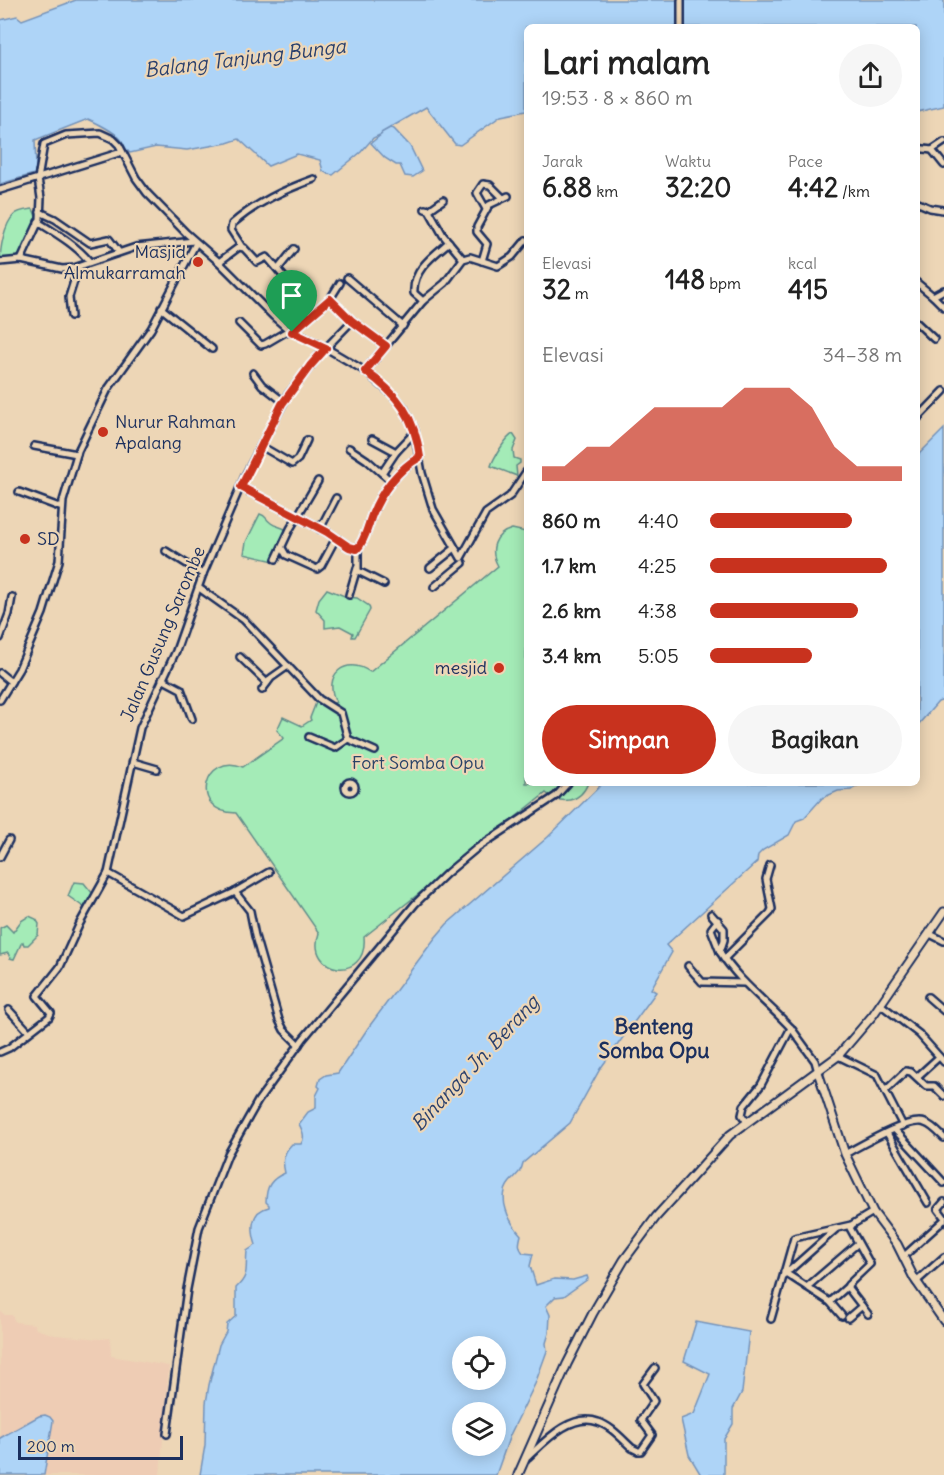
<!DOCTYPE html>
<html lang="id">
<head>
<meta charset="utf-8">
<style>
	body { margin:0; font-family:Delius,sans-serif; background:#f6f6f6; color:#222; height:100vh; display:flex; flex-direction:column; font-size:22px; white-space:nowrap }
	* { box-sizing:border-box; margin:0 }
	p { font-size:20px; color:#767676 }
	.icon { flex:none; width:33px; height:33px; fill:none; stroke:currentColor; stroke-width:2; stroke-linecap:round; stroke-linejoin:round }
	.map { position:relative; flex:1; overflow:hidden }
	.side { position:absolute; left:524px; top:24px; width:396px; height:762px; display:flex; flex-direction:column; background:#fff; border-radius:9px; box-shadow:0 3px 15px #0003 }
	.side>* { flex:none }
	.fabs { position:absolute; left:452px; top:1336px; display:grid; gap:12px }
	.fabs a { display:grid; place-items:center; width:54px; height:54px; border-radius:50%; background:#fff; box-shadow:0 3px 15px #0003; font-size:30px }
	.scale { position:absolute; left:18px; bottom:15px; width:165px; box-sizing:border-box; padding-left:6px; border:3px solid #1b2f5e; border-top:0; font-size:16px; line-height:21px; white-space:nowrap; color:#1b2f5e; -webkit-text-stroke:4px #edd6b6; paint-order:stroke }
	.pin { position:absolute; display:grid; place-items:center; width:51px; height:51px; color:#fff; margin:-62px -26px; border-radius:50% 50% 50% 0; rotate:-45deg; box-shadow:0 0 6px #0007 }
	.pin .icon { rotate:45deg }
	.round { display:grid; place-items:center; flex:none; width:63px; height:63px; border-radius:32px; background:#f6f6f6 }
	.headline { display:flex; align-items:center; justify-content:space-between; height:102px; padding:0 18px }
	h1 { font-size:33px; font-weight:800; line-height:45px }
	.metrics { display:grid; grid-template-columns:repeat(3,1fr); gap:9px; height:102px; padding:6px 18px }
	.metrics div { display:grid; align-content:center }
	.metrics b { font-size:26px; font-weight:800 }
	.metrics small { font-size:16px; font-weight:400 }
	.metrics p { font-size:16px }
	.chart { height:168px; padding:12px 18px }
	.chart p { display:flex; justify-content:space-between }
	.chart svg { width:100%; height:108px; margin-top:6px; fill:#c8321e; opacity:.7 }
	.primary-button { display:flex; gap:12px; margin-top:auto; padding:12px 18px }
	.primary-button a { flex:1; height:69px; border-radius:36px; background:#c8321e; color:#fff; font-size:24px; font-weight:800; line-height:69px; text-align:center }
	.primary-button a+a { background:#f6f6f6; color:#222 }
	ul { padding:0 18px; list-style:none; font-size:20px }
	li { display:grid; grid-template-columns:96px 72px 1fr; align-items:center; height:45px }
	li i { height:15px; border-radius:8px; background:#c8321e }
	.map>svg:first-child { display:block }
	.built { fill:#eeccb4 }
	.green { fill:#a4ebb7; stroke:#608d8a; stroke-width:1.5 }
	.water { fill:#aed4f7; stroke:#7392ba; stroke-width:1.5; fill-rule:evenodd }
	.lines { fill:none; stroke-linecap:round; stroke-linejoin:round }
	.minor-casing { stroke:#1b2f5e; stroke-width:10 }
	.tertiary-casing { stroke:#1b2f5e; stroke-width:11 }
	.minor { stroke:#edd6b6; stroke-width:5 }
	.tertiary { stroke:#edd6b6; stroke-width:7 }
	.route-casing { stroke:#fff; stroke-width:12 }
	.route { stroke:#c8321e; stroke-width:8 }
	.poi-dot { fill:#c8321e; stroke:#edd6b6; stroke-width:2 }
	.labels { text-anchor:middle; stroke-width:4.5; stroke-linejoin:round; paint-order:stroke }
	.poi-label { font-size:18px; fill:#1b2f5e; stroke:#edd6b6; text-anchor:end }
	.street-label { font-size:18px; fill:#1b2f5e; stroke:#edd6b6 }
	.park-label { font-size:18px; fill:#294267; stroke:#edd6b6 }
	.water-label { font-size:20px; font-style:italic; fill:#2a406d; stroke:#edd6b6 }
	.quarter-label { font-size:21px; font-weight:bold; fill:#1b2f5e; stroke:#edd6b6 }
</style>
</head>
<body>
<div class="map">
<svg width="944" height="1475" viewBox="0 0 944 1475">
	<rect width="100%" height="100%" fill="#edd6b6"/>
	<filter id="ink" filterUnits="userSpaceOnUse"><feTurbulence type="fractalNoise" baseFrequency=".0167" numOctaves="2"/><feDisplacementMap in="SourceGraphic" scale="12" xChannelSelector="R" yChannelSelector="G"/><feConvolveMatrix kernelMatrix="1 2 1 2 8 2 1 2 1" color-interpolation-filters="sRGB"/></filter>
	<g filter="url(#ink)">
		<!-- built -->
		<polygon class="built" points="0,1311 5,1315 12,1315 15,1322 34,1324 36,1329 55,1335 100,1339 110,1338 111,1356 169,1366 160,1475 0,1475"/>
		<!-- green -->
		<g class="green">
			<path d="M33 209 38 221 21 259 0 262C0 250 4 224 14 215 19 210 27 210 33 209Z"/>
			<path d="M513 434 517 440 513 450 514 458 520 460V463L516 466 517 476 491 466C493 459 506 437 513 434Z"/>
			<path d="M260 514C267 516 265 519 271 523 276 527 282 526 288 531L277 559 274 561 244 554 246 542Z"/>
			<path d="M512 529 526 532V783H588C580 803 561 805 546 793L364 937C368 984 305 974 319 933L236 813C188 813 204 751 243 767L284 738 277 730 283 717 302 726 311 720 310 718 317 700 329 706 336 702C322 675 346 655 370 672L498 566C489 550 494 534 512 529Z"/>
			<polygon points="327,589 347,597 357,598 369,606 370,610 355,637 352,637 353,633 340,626 325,628 325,620 316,610 319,599"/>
			<polygon points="74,882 84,883 93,894 85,908 68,896"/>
			<polygon points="29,916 36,919 39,924 38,935 28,945 24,945 23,942 21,944 14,959 10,958 8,953 0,955 0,928 6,925 13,932 21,921"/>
		</g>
		<!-- water -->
		<g class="water">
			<path d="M76 0H944V106L917 112 916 27H526V111L501 116 460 145 455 144 426 107 381 133 390 128 394 129 410 146 422 171 413 177 405 176 400 165H396L385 158 371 143 382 134 373 138 361 152 333 175 328 174 323 171 320 160 297 154 268 166 239 139 227 143 187 150 156 147 130 153C125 149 125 147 122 141 117 133 97 123 88 119L35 140 36 169 34 174 0 184V20L17 16 22 20Z"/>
			<polygon points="944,429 944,700 938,702 917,726 917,456"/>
			<path d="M603 783H862L851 790 838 791 822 798 804 818 796 821 789 835 763 850 758 855 757 862 666 945 672 952 651 989 656 992 600 1069 570 1123 523 1163C521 1173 516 1175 510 1182 496 1198 510 1223 521 1235 519 1243 518 1247 523 1253L533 1254 530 1266 536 1285 554 1279 573 1280 587 1276 588 1279 564 1296 555 1297 546 1306 550 1315 549 1333 546 1343 547 1351 535 1384 510 1435 496 1475H200L205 1445 206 1403 209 1385 219 1345 226 1332 227 1324 236 1316V1288C250 1275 245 1269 247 1251L256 1245C251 1230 250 1211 269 1207V1205L266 1202C266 1186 271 1179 285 1173 282 1161 283 1153 292 1144H301C306 1137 302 1130 299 1124L308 1112 316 1108V1096L320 1088 318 1086 320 1079 326 1075 338 1073 368 1028 435 938 447 924 548 837ZM462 1347H495V1380H462ZM462 1413H495V1446H462Z"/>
			<polygon points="696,1322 749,1332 742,1392 733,1409 733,1424 724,1439 724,1475 701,1475 689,1455 681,1419 694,1414 710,1374 684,1361"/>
			<polygon points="45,1415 50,1417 53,1421 44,1475 0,1475 0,1438 39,1416"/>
		</g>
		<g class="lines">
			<defs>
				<g id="minor">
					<polyline points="681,27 681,0"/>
					<polyline points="916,148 932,150 944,165"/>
					<polyline points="932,150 944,142"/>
					<polyline points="0,190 122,152"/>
					<polyline points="916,202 930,208 943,210"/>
					<polyline points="425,209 429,210 443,235 463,259"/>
					<polyline points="486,209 477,193 483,184 490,185 503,198"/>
					<polyline points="429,210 443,200"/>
					<polyline points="40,212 55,219 90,243 109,239 119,252"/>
					<path d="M38 222C57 234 76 245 90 262"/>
					<path d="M242 247 231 230 232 224C257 202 284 190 314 179"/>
					<polyline points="21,260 40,219 41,198 38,179 44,144 66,135 100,133 113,139 119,145 136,178 147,193 186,233 219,262 273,316 289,330 326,348 365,371 393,395 404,408 414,429 422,473 433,509 461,558 486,513 510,496 526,472"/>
					<polyline points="482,261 487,244 477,232 477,227 489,205 508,196"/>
					<polyline points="0,262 21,260 62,269 74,268 136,247 194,241"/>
					<polyline points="219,262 239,247 244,248 257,262 267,257 301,297"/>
					<polyline points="278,269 294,249"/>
					<polyline points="347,278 403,326"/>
					<polyline points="916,282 933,296 944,290"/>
					<polyline points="933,296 944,307"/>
					<polyline points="330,299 340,283"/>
					<path d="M423 301 414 293C412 270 434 255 449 242"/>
					<polyline points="161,308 212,349"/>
					<polyline points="71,316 69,297 78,268"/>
					<polyline points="916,322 934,339"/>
					<polyline points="239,323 261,345 265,344 289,330"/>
					<polyline points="292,332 330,299 352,321 386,346"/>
					<polyline points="365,371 423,301 445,283 463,259 470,257 498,266 512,257 526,240"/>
					<polyline points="253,373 262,385 284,402"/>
					<polyline points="916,420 944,391"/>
					<polyline points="372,439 396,452"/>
					<polyline points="34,446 77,454"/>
					<polyline points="261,446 292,464 298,459 307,440"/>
					<polyline points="349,448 367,460 392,482"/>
					<polyline points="382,473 396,452 415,432"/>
					<path d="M241 487 327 532 349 547 357 549C365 541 368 525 372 515 381 492 398 469 420 457"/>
					<polyline points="19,492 62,508"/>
					<polyline points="320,529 336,498"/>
					<polyline points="282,548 286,555 317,569 321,566 336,538"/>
					<polyline points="358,548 358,571 384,584"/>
					<polyline points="166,551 203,574"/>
					<polyline points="276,559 290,529 318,481"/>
					<polyline points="430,568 455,548"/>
					<polyline points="434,587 463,563"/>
					<polyline points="199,588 244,620 319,699 341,713 348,739 375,751"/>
					<polyline points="349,595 357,568"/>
					<polyline points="0,638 9,614 12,597"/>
					<polyline points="240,657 267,683"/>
					<polyline points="0,673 11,682"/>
					<polyline points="162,679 181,689 192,719"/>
					<polyline points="262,690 271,678 288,666"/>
					<polyline points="0,700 19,669 43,613 50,590 59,561 63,501 78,451 108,389 151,329 196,243"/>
					<polyline points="309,737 335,748 348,739"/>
					<polyline points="133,762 157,769"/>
					<circle cx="350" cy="787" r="5"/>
					<polyline points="0,857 9,840"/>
					<polyline points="108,873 184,916 235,892 269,872"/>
					<polyline points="235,892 250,911 255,936 279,1020 284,1030 299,1045"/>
					<path d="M711 914 724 929V940L720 952C739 982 767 1002 791 1028L761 1085 744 1106 742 1115 747 1122"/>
					<polyline points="718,920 711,929 720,952"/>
					<polyline points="930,934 944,941"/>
					<polyline points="724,959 770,913 772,909 766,879 770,865"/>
					<polyline points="688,966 702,982 744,983"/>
					<polyline points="928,997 944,1011"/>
					<polyline points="880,1004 919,1034 944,1062"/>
					<polyline points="9,1010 29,1032"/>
					<polyline points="791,1028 815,1061 818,1072"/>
					<polyline points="0,1052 9,1048 49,1017 51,1013 37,996 60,967 80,923 108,873 140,728 176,651 203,574 245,476 287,396 320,354 352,321"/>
					<polyline points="838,1056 877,1075 885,1091"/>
					<polyline points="917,1077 939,1057"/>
					<polyline points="903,1126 885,1091 906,1071 911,1072 926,1086 934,1086 944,1096"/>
					<polyline points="895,1130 944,1183"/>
					<polyline points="887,1133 928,1203"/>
					<path d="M845 1154C860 1146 910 1116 925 1123 932 1125 939 1133 944 1138"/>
					<polyline points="944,1202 938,1209 944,1217"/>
					<polyline points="836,1229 790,1270 784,1272 830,1302 848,1286"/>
					<polyline points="903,1257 944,1220"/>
					<polyline points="916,1282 944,1257"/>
					<polyline points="807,1287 857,1244"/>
					<polyline points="830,1302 842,1316"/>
					<polyline points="868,1314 848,1288 848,1285 870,1264 850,1228 853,1224 873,1212"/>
					<polyline points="848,1318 862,1306"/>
					<polyline points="771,1319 794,1238 851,1225"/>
					<polyline points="167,1434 187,1289 199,1228 228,1154 258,1101 303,1039 415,904 447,873 477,848 556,796 568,783"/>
					<path d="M528 1457C545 1441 572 1412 598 1422 611 1426 622 1439 632 1448L638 1451H641L652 1435 641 1420 654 1401 643 1384 655 1368"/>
				</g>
				<g id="tertiary">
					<polyline points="818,1072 845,1154 873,1212 897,1244 914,1278 944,1321"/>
					<polyline points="518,1475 567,1364 593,1313 624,1260 656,1217 730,1135 838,1056 873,1015 944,912"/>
				</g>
			</defs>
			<!-- minor casing -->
			<use href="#minor" class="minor-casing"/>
			<!-- tertiary casing -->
			<use href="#tertiary" class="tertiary-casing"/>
			<!-- minor -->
			<use href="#minor" class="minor"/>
			<!-- tertiary -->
			<use href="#tertiary" class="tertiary"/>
		</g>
	</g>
	<g class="lines" filter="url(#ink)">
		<defs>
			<path id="route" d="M330 299 352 321 386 346 365 371C398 394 415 417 420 457 398 469 381 492 372 515 368 525 365 541 357 549L349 547 327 532 241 487 282 404 310 366 326 348 292 332Z"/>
		</defs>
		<!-- route casing -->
		<use href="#route" class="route-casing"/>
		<!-- route -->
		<use href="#route" class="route"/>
	</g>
	<!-- markers -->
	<g class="poi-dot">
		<circle cx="198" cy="262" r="6"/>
		<circle cx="103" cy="432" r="6"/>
		<circle cx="25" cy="539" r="6"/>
		<circle cx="499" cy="668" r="6"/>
	</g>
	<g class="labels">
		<!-- poi labels -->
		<g class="poi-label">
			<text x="186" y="258">Masjid<tspan x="186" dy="21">Almukarramah</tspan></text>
			<text x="115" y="428" text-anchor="start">Nurur Rahman<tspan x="115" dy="21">Apalang</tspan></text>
			<text x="37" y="545" text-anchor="start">SD</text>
			<text x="487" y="674">mesjid</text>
		</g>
		<!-- street labels -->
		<g class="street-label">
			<text transform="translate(163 634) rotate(-67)" y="6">Jalan Gusung Sarombe</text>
		</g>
		<!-- park labels -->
		<g class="park-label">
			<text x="418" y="769">Fort Somba Opu</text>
		</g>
		<!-- water labels -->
		<g class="water-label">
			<text transform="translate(245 58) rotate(-7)" y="7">Balang Tanjung Bunga</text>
			<text transform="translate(475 1063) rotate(-47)" y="7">Binanga Jn. Berang</text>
		</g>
		<!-- quarter labels -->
		<g class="quarter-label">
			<text x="654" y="1034">Benteng<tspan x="654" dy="24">Somba Opu</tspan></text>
		</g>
	</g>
</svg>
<div class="fabs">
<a><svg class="icon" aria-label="locate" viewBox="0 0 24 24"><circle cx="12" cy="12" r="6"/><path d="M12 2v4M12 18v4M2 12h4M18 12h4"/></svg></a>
<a><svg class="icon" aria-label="layers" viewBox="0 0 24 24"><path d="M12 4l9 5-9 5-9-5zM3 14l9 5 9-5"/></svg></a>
</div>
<div class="scale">200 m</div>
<div class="pin" style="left:292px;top:332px;background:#1e9e55"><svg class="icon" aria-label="arrive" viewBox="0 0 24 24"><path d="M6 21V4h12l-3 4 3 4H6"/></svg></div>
<section class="side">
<div class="headline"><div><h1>Lari malam</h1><p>19:53 · 8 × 860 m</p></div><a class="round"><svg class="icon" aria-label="share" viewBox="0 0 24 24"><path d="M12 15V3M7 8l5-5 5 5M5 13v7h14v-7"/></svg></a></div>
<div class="metrics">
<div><p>Jarak</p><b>6.88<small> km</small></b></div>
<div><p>Waktu</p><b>32:20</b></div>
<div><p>Pace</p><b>4:42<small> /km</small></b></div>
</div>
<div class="metrics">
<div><p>Elevasi</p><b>32<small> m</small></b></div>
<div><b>148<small> bpm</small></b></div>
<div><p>kcal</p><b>415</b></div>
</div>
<div class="chart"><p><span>Elevasi</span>34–38 m</p>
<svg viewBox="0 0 160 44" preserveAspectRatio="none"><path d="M0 44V38L10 38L20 30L30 30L40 22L50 14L60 14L70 14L80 14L90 6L100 6L110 6L120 14L130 30L140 38L150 38L160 38V44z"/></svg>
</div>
<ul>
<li><b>860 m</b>4:40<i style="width:74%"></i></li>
<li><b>1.7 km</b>4:25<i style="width:92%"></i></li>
<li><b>2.6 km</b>4:38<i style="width:77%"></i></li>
<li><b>3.4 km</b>5:05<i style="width:53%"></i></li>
</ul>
<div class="primary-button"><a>Simpan</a><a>Bagikan</a></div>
</section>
</div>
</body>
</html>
